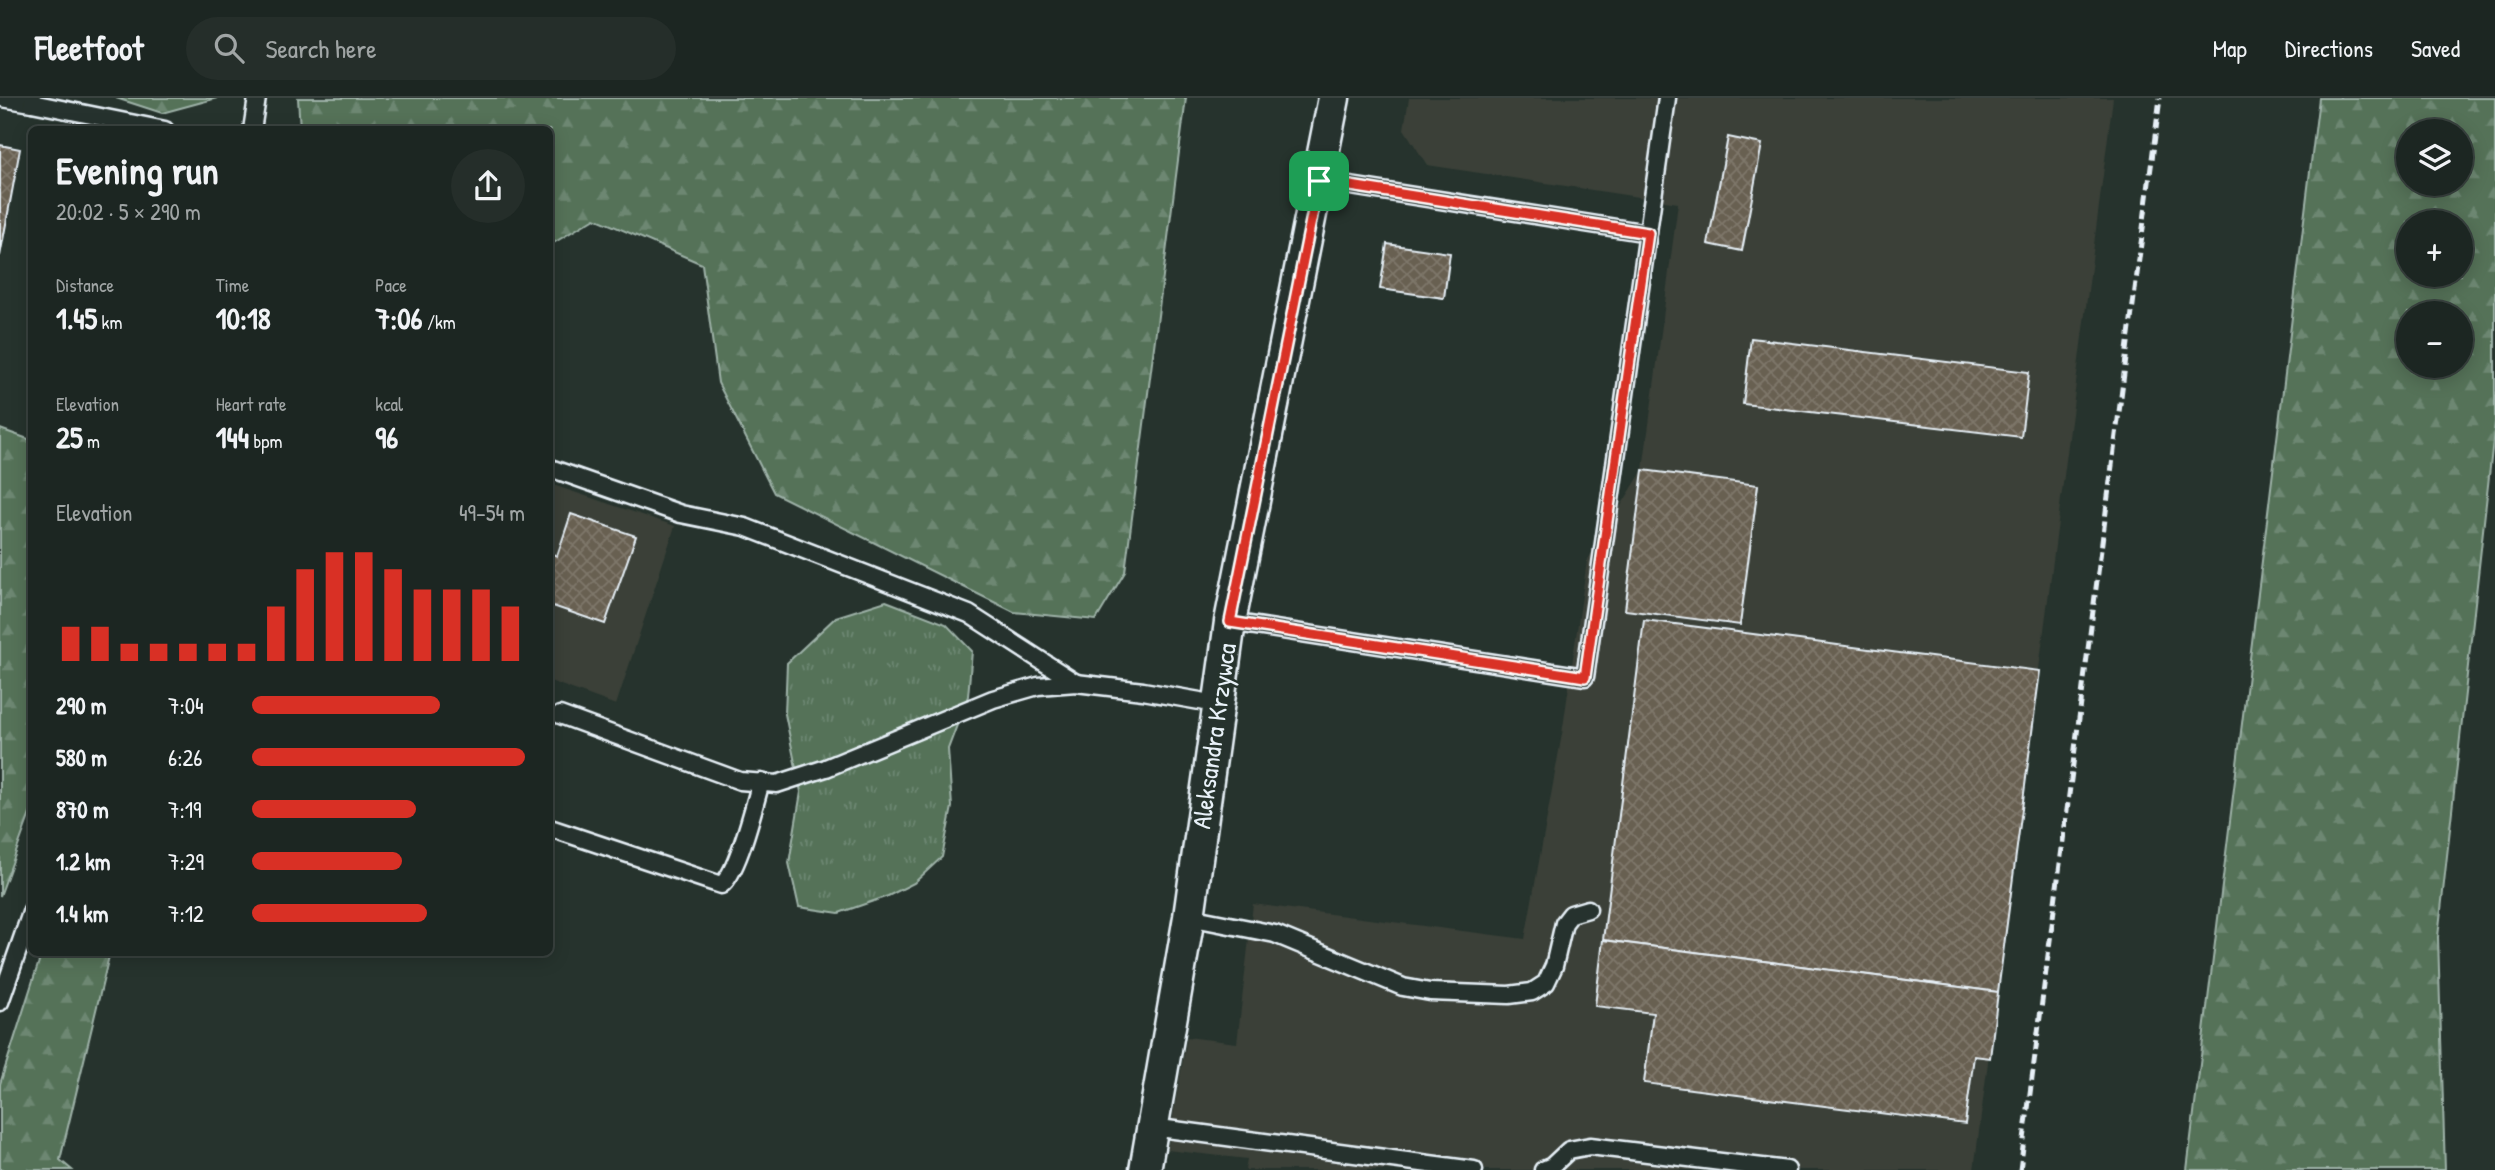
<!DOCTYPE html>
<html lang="en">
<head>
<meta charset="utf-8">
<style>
	body { margin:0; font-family:"Patrick Hand",sans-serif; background:#252e2a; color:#f1f3f6; height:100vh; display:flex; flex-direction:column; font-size:26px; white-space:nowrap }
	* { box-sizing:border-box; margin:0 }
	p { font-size:23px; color:#a0a5a5 }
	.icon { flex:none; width:38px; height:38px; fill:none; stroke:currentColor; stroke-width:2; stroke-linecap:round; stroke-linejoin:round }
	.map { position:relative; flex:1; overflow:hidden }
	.details { position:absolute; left:28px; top:28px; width:525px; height:830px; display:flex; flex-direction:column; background:#1c2622; border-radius:10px; box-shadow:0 4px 18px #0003,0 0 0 2px #3a4340 }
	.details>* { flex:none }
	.tools { position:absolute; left:2396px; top:21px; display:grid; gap:14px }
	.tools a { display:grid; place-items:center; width:77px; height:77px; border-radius:50%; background:#1c2622; box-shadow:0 4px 18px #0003,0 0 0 2px #3a4340; font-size:35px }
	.pin { position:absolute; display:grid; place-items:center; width:60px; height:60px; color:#fff; margin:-30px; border-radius:14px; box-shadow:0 4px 10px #0006 }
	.round { display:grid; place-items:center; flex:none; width:74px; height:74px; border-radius:37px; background:#252e2a }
	.summary { display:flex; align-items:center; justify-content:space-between; height:119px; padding:0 28px }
	h1 { font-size:38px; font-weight:800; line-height:52px }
	.metrics { display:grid; grid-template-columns:repeat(3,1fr); gap:10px; height:119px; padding:7px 28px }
	.metrics div { display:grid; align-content:center }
	.metrics b { font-size:30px; font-weight:800 }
	.metrics small { font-size:19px; font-weight:400 }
	.metrics p { font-size:19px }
	.chart { height:196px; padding:14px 28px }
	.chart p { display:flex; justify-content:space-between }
	.chart svg { width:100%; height:126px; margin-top:7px; stroke:#d93025; stroke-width:6 }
	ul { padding:0 28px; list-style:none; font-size:23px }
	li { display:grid; grid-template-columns:112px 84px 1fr; align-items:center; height:52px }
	li i { height:18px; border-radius:9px; background:#d93025 }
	header { display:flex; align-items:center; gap:42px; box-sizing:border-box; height:98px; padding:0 35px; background:#1c2622; border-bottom:2px solid #3a4340 }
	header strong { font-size:33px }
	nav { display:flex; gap:38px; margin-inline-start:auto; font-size:24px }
	.search { width:490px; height:63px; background:#252e2a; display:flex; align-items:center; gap:18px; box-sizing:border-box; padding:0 24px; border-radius:38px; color:#a0a5a5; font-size:26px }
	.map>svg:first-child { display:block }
	.built { fill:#3a4038 }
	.grass { fill:url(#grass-tufts); stroke:#9eb2a8; stroke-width:2 }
	.forest { fill:url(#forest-firs); stroke:#9eb2a8; stroke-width:2; fill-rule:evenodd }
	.building { fill:url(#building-cross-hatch); stroke:#e8f1f8; stroke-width:2 }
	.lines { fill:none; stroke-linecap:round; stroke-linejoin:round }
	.service-casing { stroke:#e8f1f8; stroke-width:21 }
	.minor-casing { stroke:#e8f1f8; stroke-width:35 }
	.service { stroke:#26332d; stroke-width:16 }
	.minor { stroke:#26332d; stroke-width:30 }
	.rail { stroke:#e8f1f8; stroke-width:5; stroke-dasharray:10 5; stroke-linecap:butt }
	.route-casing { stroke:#fff; stroke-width:14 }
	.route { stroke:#d93025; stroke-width:9 }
	.labels { text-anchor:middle; stroke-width:5; stroke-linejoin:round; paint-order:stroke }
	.street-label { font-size:26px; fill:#e8f1f8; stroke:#26332d }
</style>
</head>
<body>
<header>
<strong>Fleetfoot</strong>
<div class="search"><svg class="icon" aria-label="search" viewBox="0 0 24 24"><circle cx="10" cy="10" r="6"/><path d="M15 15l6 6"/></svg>Search here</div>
<nav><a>Map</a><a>Directions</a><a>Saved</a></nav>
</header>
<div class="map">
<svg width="2495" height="1072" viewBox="0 0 2495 1072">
	<defs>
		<pattern id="grass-tufts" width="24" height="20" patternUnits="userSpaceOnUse" patternTransform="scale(1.75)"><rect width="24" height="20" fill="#557259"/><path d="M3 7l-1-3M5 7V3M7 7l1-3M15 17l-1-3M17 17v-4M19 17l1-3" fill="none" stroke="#6d8772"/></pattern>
		<pattern id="forest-firs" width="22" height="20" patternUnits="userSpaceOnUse" patternTransform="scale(1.75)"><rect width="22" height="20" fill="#557259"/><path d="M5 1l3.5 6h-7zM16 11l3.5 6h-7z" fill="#6d8772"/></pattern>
		<pattern id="building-cross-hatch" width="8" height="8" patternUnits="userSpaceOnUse" patternTransform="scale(1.75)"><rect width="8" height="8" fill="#686051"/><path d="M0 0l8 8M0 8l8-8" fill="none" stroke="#7e776b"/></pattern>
	</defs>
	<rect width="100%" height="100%" fill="#26332d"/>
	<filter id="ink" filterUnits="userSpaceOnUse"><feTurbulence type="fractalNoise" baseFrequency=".0143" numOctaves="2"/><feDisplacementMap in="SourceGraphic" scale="14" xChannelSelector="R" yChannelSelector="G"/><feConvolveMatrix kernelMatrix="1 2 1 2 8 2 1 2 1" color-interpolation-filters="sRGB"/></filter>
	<g filter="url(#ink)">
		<!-- built -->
		<g class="built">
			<polygon points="1409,0 2113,0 1974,1072 1245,1072 1247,1061 1167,1052 1187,939 1237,945 1253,806 1525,841 1562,636 1587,463 1643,372 1678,105 1427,67 1404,31"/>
			<polygon points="550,386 675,428 616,607 550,583"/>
		</g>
		<!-- grass -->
		<polygon class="grass" points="886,503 946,526 972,553 968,598 948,651 952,709 942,759 914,785 888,798 839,815 799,809 789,765 801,694 785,616 787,565 836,519"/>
		<!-- forest -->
		<g class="forest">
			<polygon points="116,0 217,0 162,15"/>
			<polygon points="298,0 1186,0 1125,474 1096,522 1014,514 774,395 718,285 702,166 595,120 550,147 550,32 300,31"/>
			<path d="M2319 0H2495V324L2438 839 2445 1072H2187ZM2460 33V86H2408V33ZM2460 124V177H2408V124ZM2408 215H2460V268H2408Z"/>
			<polygon points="0,331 31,342 31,713 0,798"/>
			<polygon points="42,854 110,854 60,1062 72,1072 0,1072 0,986"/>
		</g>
		<!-- building -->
		<g class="building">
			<polygon points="1728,39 1762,46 1742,153 1708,146"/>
			<polygon points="0,47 20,51 0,158"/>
			<polygon points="1387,146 1450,155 1444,200 1380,191"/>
			<polygon points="1751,240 2029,274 2021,339 1743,306"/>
			<polygon points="1643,372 1758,387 1740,527 1625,512"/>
			<polygon points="571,416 636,438 605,526 550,507 550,455 557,458"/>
			<polygon points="1644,522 2040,573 1998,894 1603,842"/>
			<polygon points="1603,842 1998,894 1990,960 1974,958 1965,1026 1644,985 1653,915 1595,908"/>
		</g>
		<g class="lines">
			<defs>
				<g id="service">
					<polyline points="2,0 32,5 32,0"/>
					<polyline points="32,5 165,32"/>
					<polyline points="252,32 257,0"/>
					<polyline points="1319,83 1648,135"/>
					<polyline points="550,370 681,416 745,429 969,516 1076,585"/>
					<polyline points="1230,524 1585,579 1667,0"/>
					<polyline points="560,617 740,683 777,686 826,670 993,601 1038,588 1076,585 1143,593 1217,606"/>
					<path d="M550 730 721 787C738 776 754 707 761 684"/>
					<polyline points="1189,819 1275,836 1403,889 1430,894 1509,897 1532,894 1546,885 1554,868 1564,825 1571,816 1588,811"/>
					<polyline points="0,904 32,812"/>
					<polyline points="1152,1029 1474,1072"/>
					<polyline points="1543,1072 1552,1068 1569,1052 1590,1048 1787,1072"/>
				</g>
				<polyline id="minor" points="1145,1072 1189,819 1230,524 1334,0"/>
			</defs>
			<!-- service casing -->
			<use href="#service" class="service-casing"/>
			<!-- minor casing -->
			<use href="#minor" class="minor-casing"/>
			<!-- service -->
			<use href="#service" class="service"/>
			<!-- minor -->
			<use href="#minor" class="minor"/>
			<!-- rail -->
			<polyline class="rail" points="2020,1072 2160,0"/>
		</g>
	</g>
	<g class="lines" filter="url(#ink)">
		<defs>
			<polygon id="route" points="1319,83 1648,135 1585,579 1230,524"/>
		</defs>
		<!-- route casing -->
		<use href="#route" class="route-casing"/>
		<!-- route -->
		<use href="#route" class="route"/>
	</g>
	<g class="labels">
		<!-- street labels -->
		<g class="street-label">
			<text transform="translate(1214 638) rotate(-82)" y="9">Aleksandra Krzywca</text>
		</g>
	</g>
</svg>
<div class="tools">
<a><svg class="icon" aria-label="layers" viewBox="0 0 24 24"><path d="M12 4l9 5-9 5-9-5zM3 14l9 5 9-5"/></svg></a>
<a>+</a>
<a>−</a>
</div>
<div class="pin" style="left:1319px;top:83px;background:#1e9e55"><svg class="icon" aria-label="arrive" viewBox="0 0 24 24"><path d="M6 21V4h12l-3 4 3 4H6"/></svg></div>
<section class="details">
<div class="summary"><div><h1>Evening run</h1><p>20:02 · 5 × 290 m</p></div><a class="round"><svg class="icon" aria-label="share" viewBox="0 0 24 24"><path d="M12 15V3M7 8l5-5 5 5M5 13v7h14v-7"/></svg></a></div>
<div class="metrics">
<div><p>Distance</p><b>1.45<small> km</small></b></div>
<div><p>Time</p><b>10:18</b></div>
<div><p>Pace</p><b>7:06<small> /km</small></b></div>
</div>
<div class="metrics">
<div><p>Elevation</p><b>25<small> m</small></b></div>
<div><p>Heart rate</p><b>144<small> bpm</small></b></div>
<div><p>kcal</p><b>96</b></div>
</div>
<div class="chart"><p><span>Elevation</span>49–54 m</p>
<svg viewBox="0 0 160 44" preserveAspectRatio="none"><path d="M5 44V32M15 44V32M25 44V38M35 44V38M45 44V38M55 44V38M65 44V38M75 44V25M85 44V12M95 44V6M105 44V6M115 44V12M125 44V19M135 44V19M145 44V19M155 44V25"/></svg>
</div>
<ul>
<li><b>290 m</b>7:04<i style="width:69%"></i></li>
<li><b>580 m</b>6:26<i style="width:100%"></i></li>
<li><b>870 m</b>7:19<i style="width:60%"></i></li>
<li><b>1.2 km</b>7:29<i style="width:55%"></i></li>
<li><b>1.4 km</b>7:12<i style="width:64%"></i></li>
</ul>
</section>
</div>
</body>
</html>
